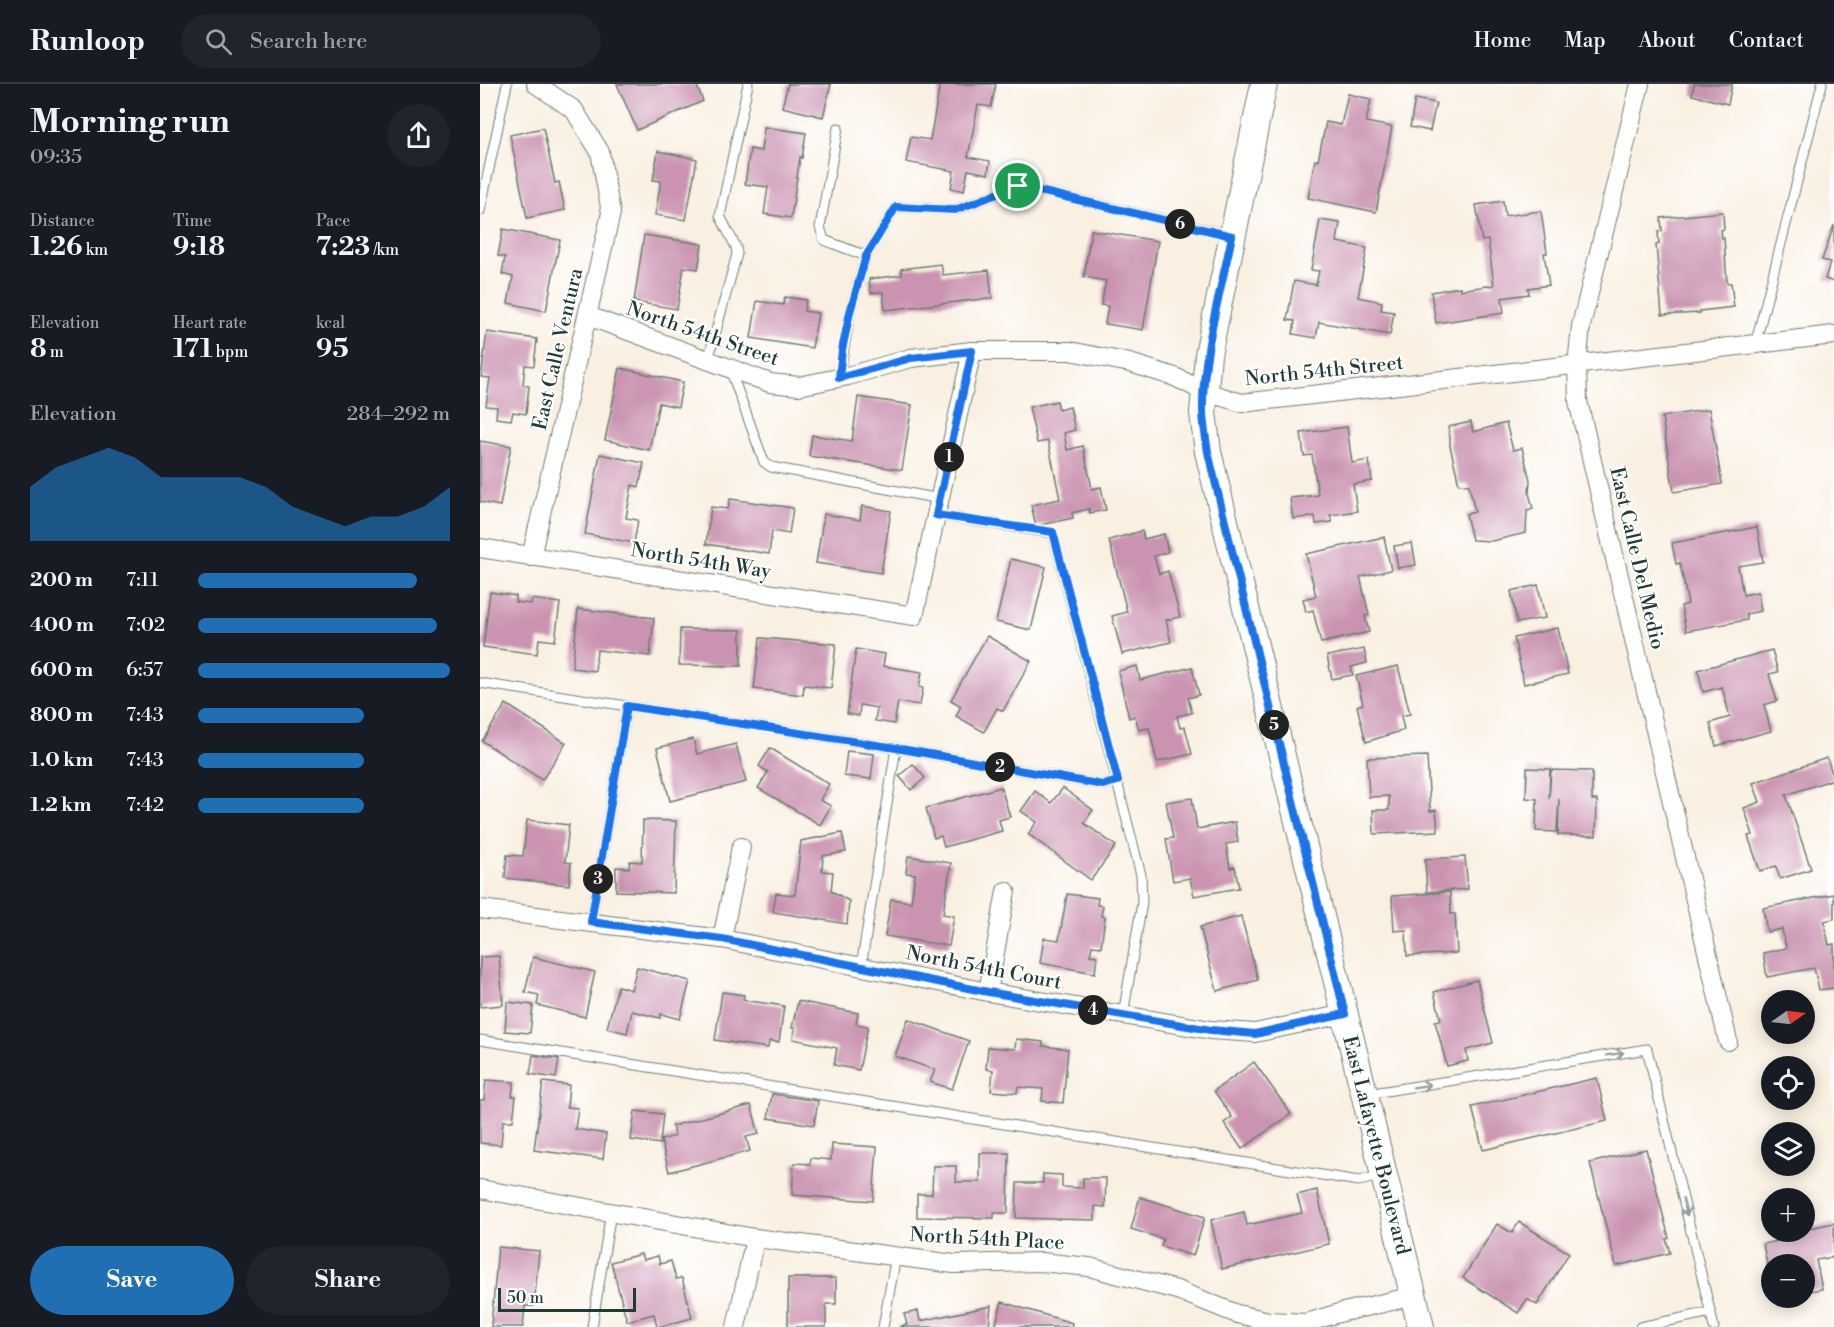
<!DOCTYPE html>
<html lang="en">
<head>
<meta charset="utf-8">
<style>
	body { margin:0; font-family:"Libre Bodoni",serif; background:#20242c; color:#f1f3f6; height:100vh; display:flex; flex-direction:column; font-size:22px; white-space:nowrap }
	* { box-sizing:border-box; margin:0 }
	p { font-size:20px; color:#9ea1a6 }
	.icon { flex:none; width:33px; height:33px; fill:none; stroke:currentColor; stroke-width:2; stroke-linecap:round; stroke-linejoin:round }
	.map { position:relative; flex:1; overflow:hidden }
	.drawer { display:flex; flex-direction:column; background:#171b24; width:480px }
	.drawer>* { flex:none }
	.needle { width:39px; rotate:76deg }
	.buttons { position:absolute; left:1281px; top:906px; display:grid; gap:12px }
	.buttons a { display:grid; place-items:center; width:54px; height:54px; border-radius:50%; background:#171b24; box-shadow:0 3px 15px #0003; font-size:30px }
	.scale { position:absolute; left:18px; bottom:15px; width:138px; box-sizing:border-box; padding-left:6px; border:3px solid #1f3d34; border-top:0; font-size:16px; line-height:21px; white-space:nowrap; color:#1f3d34; -webkit-text-stroke:4px #fff; paint-order:stroke }
	.pin { position:absolute; display:grid; place-items:center; width:51px; height:51px; color:#fff; margin:-26px; border:3px solid #fff; border-radius:50%; box-shadow:0 2px 6px #0007 }
	.km { position:absolute; width:30px; height:30px; margin:-15px; border-radius:50%; background:#222; color:#fff; font-size:16px; line-height:30px; text-align:center }
	.round { display:grid; place-items:center; flex:none; width:63px; height:63px; border-radius:32px; background:#20242c }
	.summary { display:flex; align-items:center; justify-content:space-between; height:102px; padding:0 30px }
	h1 { font-size:33px; font-weight:700; line-height:45px }
	.stats { display:grid; grid-template-columns:repeat(3,1fr); gap:9px; height:102px; padding:6px 30px }
	.stats div { display:grid; align-content:center }
	.stats b { font-size:26px; font-weight:700 }
	.stats small { font-size:16px; font-weight:400 }
	.stats p { font-size:16px }
	.chart { height:168px; padding:12px 30px }
	.chart p { display:flex; justify-content:space-between }
	.chart svg { width:100%; height:108px; margin-top:6px; fill:#1f6fb2; opacity:.7 }
	.cta { display:flex; gap:12px; margin-top:auto; padding:12px 30px }
	.cta a { flex:1; height:69px; border-radius:36px; background:#1f6fb2; color:#fff; font-size:24px; font-weight:700; line-height:69px; text-align:center }
	.cta a+a { background:#20242c; color:#f1f3f6 }
	ul { padding:0 30px; list-style:none; font-size:20px }
	li { display:grid; grid-template-columns:96px 72px 1fr; align-items:center; height:45px }
	li i { height:15px; border-radius:8px; background:#1f6fb2 }
	header { display:flex; align-items:center; gap:36px; box-sizing:border-box; height:84px; padding:0 30px; background:#171b24; border-bottom:2px solid #363941 }
	header strong { font-size:28px }
	nav { display:flex; gap:33px; margin-inline-start:auto; font-size:21px }
	.search { width:420px; height:54px; background:#20242c; display:flex; align-items:center; gap:15px; box-sizing:border-box; padding:0 21px; border-radius:33px; color:#9ea1a6; font-size:22px }
	main { display:flex; flex:1; min-height:0 }
	.map>svg:first-child { display:block }
	.building { fill:#ca93b1 }
	.lines { fill:none; stroke-linecap:round; stroke-linejoin:round }
	.lane-casing { stroke:#6b7c71; stroke-width:11 }
	.street-casing { stroke:#6b7c71; stroke-width:20 }
	.secondary-casing { stroke:#6b7c71; stroke-width:28 }
	.lane { stroke:#fff; stroke-width:9 }
	.street { stroke:#fff; stroke-width:18 }
	.secondary { stroke:#fff; stroke-width:26 }
	.oneway { stroke:#8f9e9a }
	.route-casing { stroke:#fff; stroke-width:12 }
	.route { stroke:#1a73e8; stroke-width:8 }
	.labels { text-anchor:middle; stroke-width:4.5; stroke-linejoin:round; paint-order:stroke }
	.street-label { font-size:20px; fill:#1f3d34; stroke:#fff }
</style>
</head>
<body>
<header>
<strong>Runloop</strong>
<div class="search"><svg class="icon" aria-label="search" viewBox="0 0 24 24"><circle cx="10" cy="10" r="6"/><path d="M15 15l6 6"/></svg>Search here</div>
<nav><a>Home</a><a>Map</a><a>About</a><a>Contact</a></nav>
</header>
<main>
<section class="drawer">
<div class="summary"><div><h1>Morning run</h1><p>09:35</p></div><a class="round"><svg class="icon" aria-label="share" viewBox="0 0 24 24"><path d="M12 15V3M7 8l5-5 5 5M5 13v7h14v-7"/></svg></a></div>
<div class="stats">
<div><p>Distance</p><b>1.26<small> km</small></b></div>
<div><p>Time</p><b>9:18</b></div>
<div><p>Pace</p><b>7:23<small> /km</small></b></div>
</div>
<div class="stats">
<div><p>Elevation</p><b>8<small> m</small></b></div>
<div><p>Heart rate</p><b>171<small> bpm</small></b></div>
<div><p>kcal</p><b>95</b></div>
</div>
<div class="chart"><p><span>Elevation</span>284–292 m</p>
<svg viewBox="0 0 160 44" preserveAspectRatio="none"><path d="M0 44V22L10 14L20 10L30 6L40 10L50 18L60 18L70 18L80 18L90 22L100 30L110 34L120 38L130 34L140 34L150 30L160 22V44z"/></svg>
</div>
<ul>
<li><b>200 m</b>7:11<i style="width:87%"></i></li>
<li><b>400 m</b>7:02<i style="width:95%"></i></li>
<li><b>600 m</b>6:57<i style="width:100%"></i></li>
<li><b>800 m</b>7:43<i style="width:66%"></i></li>
<li><b>1.0 km</b>7:43<i style="width:66%"></i></li>
<li><b>1.2 km</b>7:42<i style="width:66%"></i></li>
</ul>
<div class="cta"><a>Save</a><a>Share</a></div>
</section>
<div class="map">
<svg width="1354" height="1243" viewBox="0 0 1354 1243">
	<rect width="100%" height="100%" fill="#fff"/>
	<filter id="ink" filterUnits="userSpaceOnUse"><feTurbulence type="fractalNoise" baseFrequency=".0167" numOctaves="2"/><feDisplacementMap in="SourceGraphic" scale="12" xChannelSelector="R" yChannelSelector="G"/><feConvolveMatrix kernelMatrix="1 2 1 2 8 2 1 2 1" color-interpolation-filters="sRGB"/></filter>
	<filter id="wash" filterUnits="userSpaceOnUse"><feTurbulence type="fractalNoise" baseFrequency=".008" numOctaves="4" result="noise"/><feDisplacementMap in="SourceGraphic" scale="24" xChannelSelector="R" yChannelSelector="G"/><feGaussianBlur stdDeviation="1.35" result="paint"/><feColorMatrix in="noise" values="0 0 0 0 0 0 0 0 0 0 0 0 0 0 0 0 0 1.4 0 .05"/><feComposite in="paint" operator="in"/></filter>
	<g filter="url(#wash)">
		<rect width="100%" height="100%" fill="#f9f0e2"/>
		<g id="blocks">
			<!-- building -->
			<g class="building">
				<polygon points="137,0 216,0 223,17 157,46"/>
				<polygon points="308,0 351,0 343,33 302,23"/>
				<polygon points="460,0 516,0 511,23 498,21 488,73 510,77 508,90 488,86 484,107 471,104 474,87 426,78 431,53 450,56"/>
				<polygon points="1214,0 1252,0 1248,20 1212,11"/>
				<polygon points="868,10 891,15 886,38 912,43 896,128 828,114 835,76 838,77 846,38 861,41"/>
				<polygon points="935,15 956,19 950,47 930,43"/>
				<polygon points="284,43 326,49 322,74 320,73 311,134 284,130 288,103 265,100 270,65 281,67"/>
				<polygon points="63,44 75,99 79,98 85,126 47,134 30,51"/>
				<polygon points="178,67 217,75 206,136 175,131 181,97 173,96"/>
				<polygon points="1023,117 1025,132 1061,127 1067,169 1064,169 1069,201 1048,204 1049,210 1022,214 1024,229 956,239 951,208 980,203 980,206 1014,201 1008,156 1002,157 996,121"/>
				<polygon points="1243,128 1244,145 1241,146 1242,154 1244,154 1247,199 1251,199 1254,223 1220,227 1220,229 1182,231 1176,161 1179,160 1178,148 1182,147 1181,134"/>
				<polygon points="840,136 860,139 857,158 887,164 878,213 902,218 901,226 914,228 910,251 839,238 836,254 813,250 815,237 807,236 814,197 836,201 839,187 831,186"/>
				<polygon points="1354,141 1354,198 1345,195 1350,178 1342,176"/>
				<polygon points="23,145 80,156 66,227 28,219 33,193 22,190 25,173 18,172"/>
				<polygon points="611,146 678,157 663,246 625,240 628,222 621,221 626,197 604,193"/>
				<polygon points="164,151 222,160 218,185 204,183 197,225 154,218"/>
				<polygon points="461,180 463,191 509,186 512,214 405,226 403,208 391,209 389,195 422,191 421,185"/>
				<polygon points="305,213 326,216 324,227 338,229 332,264 271,254 277,217 303,221"/>
				<polygon points="7,248 57,255 54,282 45,281 43,301 49,302 46,330 33,328 31,336 16,334 17,323 6,322 10,294 1,293"/>
				<polygon points="140,284 203,298 198,323 179,319 169,366 125,356"/>
				<polygon points="378,313 432,321 422,386 329,372 332,351 372,357"/>
				<polygon points="577,317 579,326 590,323 595,346 584,349 587,366 603,362 612,405 621,403 626,426 610,429 609,425 592,429 593,434 556,442 551,421 580,415 568,357 557,359 549,323"/>
				<polygon points="1229,325 1242,400 1194,408 1182,333"/>
				<polygon points="991,338 993,348 1026,339 1033,366 1042,364 1050,396 1049,409 1053,425 1047,427 1046,449 1012,457 992,456 986,430 995,428 989,401 979,400 970,362 970,354 968,343"/>
				<polygon points="867,343 872,379 889,376 892,397 873,400 877,427 850,431 852,438 836,440 835,432 813,435 810,414 838,411 832,371 824,372 821,349"/>
				<polygon points="0,357 31,362 20,422 0,418"/>
				<polygon points="120,370 164,379 159,403 152,401 146,434 158,436 154,459 105,450"/>
				<polygon points="250,415 313,424 309,450 292,447 289,470 226,460 231,423 248,425"/>
				<polygon points="382,422 411,427 401,489 336,479 344,430 380,436"/>
				<polygon points="1277,443 1283,478 1258,482 1263,511 1278,508 1281,527 1266,530 1267,536 1206,547 1201,522 1208,520 1200,479 1196,480 1192,459"/>
				<polygon points="662,447 664,455 684,450 688,468 674,472 679,490 688,487 700,533 686,536 691,558 642,570 632,532 647,528 629,456"/>
				<polygon points="904,453 911,486 880,493 889,531 885,532 889,548 841,559 833,526 826,528 823,515 836,512 826,470"/>
				<polygon points="932,459 936,481 918,484 914,462"/>
				<polygon points="531,475 566,483 551,546 516,538"/>
				<polygon points="1058,501 1065,534 1037,539 1031,507"/>
				<polygon points="10,508 36,512 35,518 51,520 52,515 80,519 75,557 59,555 57,570 3,563"/>
				<polygon points="98,525 174,534 170,572 117,566 115,587 92,584"/>
				<polygon points="1078,544 1088,590 1044,600 1034,554"/>
				<polygon points="200,545 261,546 261,582 199,581"/>
				<polygon points="507,552 551,577 523,627 517,624 504,648 476,632 481,622 471,616"/>
				<polygon points="280,554 356,560 351,604 324,601 323,611 274,605"/>
				<polygon points="376,565 405,570 403,582 442,588 439,603 443,604 440,621 418,618 414,640 395,637 397,624 380,621 379,632 367,630"/>
				<polygon points="884,565 887,579 871,583 873,591 852,595 847,572"/>
				<polygon points="1292,566 1298,588 1289,590 1297,617 1284,621 1291,647 1236,662 1230,639 1250,633 1242,603 1223,608 1218,586"/>
				<polygon points="657,582 660,596 712,583 719,611 708,614 712,629 697,632 700,644 705,643 712,670 677,678 669,644 659,646 655,632 649,634 638,587"/>
				<polygon points="918,582 930,630 921,632 924,646 886,658 877,622 883,620 876,592"/>
				<polygon points="26,620 86,659 62,696 2,657"/>
				<polygon points="213,655 217,670 256,660 266,698 190,717 177,664"/>
				<polygon points="290,664 349,700 340,716 351,722 340,741 278,704 288,688 279,682"/>
				<polygon points="367,667 394,670 391,695 364,692"/>
				<polygon points="947,672 950,727 956,726 958,747 894,750 893,726 909,726 909,712 889,713 887,674"/>
				<polygon points="1347,674 1354,695 1306,711 1331,785 1300,795 1296,782 1280,787 1268,752 1273,751 1264,724 1280,718 1273,699"/>
				<polygon points="433,680 445,694 431,706 419,692"/>
				<polygon points="1047,684 1070,685 1069,715 1071,686 1112,687 1112,716 1117,716 1116,752 1078,751 1079,715 1077,748 1056,747 1057,715 1046,714"/>
				<polygon points="521,703 530,733 519,736 522,747 464,763 461,752 454,754 446,724"/>
				<polygon points="583,704 613,726 604,739 636,762 611,796 548,750 557,738 541,727 555,707 571,719"/>
				<polygon points="712,714 717,745 755,738 758,758 746,760 750,784 755,783 759,804 714,812 710,794 693,797 686,755 693,754 686,718"/>
				<polygon points="47,736 89,741 85,778 91,779 89,801 25,794 27,771 43,772"/>
				<polygon points="163,736 196,737 194,809 136,807 136,783 149,784 150,777 162,778"/>
				<polygon points="362,749 366,768 343,772 342,787 353,788 351,807 369,817 367,840 293,828 296,809 315,811 321,757"/>
				<polygon points="428,772 471,779 463,830 474,832 469,862 405,852 411,815 431,818 435,790 426,789"/>
				<polygon points="985,773 988,805 947,808 945,775"/>
				<polygon points="970,808 971,830 975,830 977,869 927,872 926,846 914,847 912,812"/>
				<polygon points="587,810 618,814 617,821 623,822 621,832 625,833 621,863 612,862 610,871 617,872 615,889 560,879 564,854 579,856"/>
				<polygon points="1354,810 1354,835 1344,837 1349,861 1354,860 1354,904 1339,906 1334,884 1287,893 1283,869 1306,864 1302,845 1287,848 1283,824"/>
				<polygon points="761,832 778,896 737,907 720,843"/>
				<polygon points="19,872 23,921 0,923 0,873"/>
				<polygon points="53,873 115,888 105,933 57,921 59,911 45,908"/>
				<polygon points="157,883 210,897 200,935 181,930 180,934 152,927 147,949 127,944 138,902 151,906"/>
				<polygon points="997,896 1013,959 986,966 988,977 967,982 955,937 961,936 954,908"/>
				<polygon points="242,908 264,911 263,916 304,922 299,958 289,957 288,964 235,956"/>
				<polygon points="318,917 378,929 376,940 388,942 379,986 354,981 357,964 313,955 315,944 312,944"/>
				<polygon points="27,918 53,921 50,949 25,947"/>
				<polygon points="428,935 489,957 472,1005 450,998 455,986 415,972"/>
				<polygon points="536,955 563,958 563,962 588,965 583,1019 562,1017 563,1005 538,1003 537,1009 511,1007 513,986 506,985 508,963 535,965"/>
				<polygon points="53,971 79,975 76,994 50,990"/>
				<polygon points="774,978 811,1030 762,1065 744,1039 752,1033 734,1007"/>
				<polygon points="1117,994 1127,1037 1003,1066 992,1023"/>
				<polygon points="6,996 34,998 32,1012 36,1012 33,1037 23,1037 21,1061 0,1059 0,1016 4,1016"/>
				<polygon points="63,998 89,1001 87,1023 98,1024 95,1045 126,1050 123,1075 54,1066"/>
				<polygon points="292,1010 338,1017 334,1041 288,1034"/>
				<polygon points="271,1021 279,1050 266,1053 270,1067 189,1088 181,1056 195,1052 192,1042"/>
				<polygon points="155,1027 183,1030 180,1060 151,1056"/>
				<polygon points="352,1060 397,1063 393,1117 312,1111 314,1079 330,1080 331,1074 351,1076"/>
				<polygon points="1166,1065 1189,1154 1186,1155 1190,1169 1136,1182 1110,1079"/>
				<polygon points="500,1069 529,1069 528,1129 514,1129 514,1134 437,1133 437,1110 452,1110 453,1082 476,1082 476,1098 500,1098"/>
				<polygon points="563,1090 582,1091 582,1103 603,1104 603,1094 626,1094 625,1123 615,1122 615,1136 536,1134 537,1099 563,1099"/>
				<polygon points="837,1106 849,1160 742,1185 731,1136 764,1128 767,1141 822,1129 817,1111"/>
				<polygon points="660,1113 725,1133 713,1172 681,1162 683,1155 651,1145"/>
				<polygon points="1039,1138 1089,1169 1057,1221 1047,1215 1038,1229 983,1194 1017,1140 1032,1149"/>
				<polygon points="1354,1139 1354,1173 1336,1176 1342,1205 1324,1208 1324,1180 1292,1180 1290,1195 1283,1160 1307,1155 1306,1149 1324,1148 1324,1145"/>
				<polygon points="18,1163 59,1167 54,1222 45,1222 43,1243 11,1243"/>
				<polygon points="161,1170 163,1176 178,1172 180,1180 191,1177 196,1195 202,1194 212,1234 179,1243 177,1243 174,1230 147,1237 131,1178"/>
				<polygon points="308,1194 356,1194 356,1220 346,1220 346,1243 308,1243"/>
				<polygon points="522,1218 592,1239 591,1243 515,1243"/>
				<polygon points="511,1222 509,1243 419,1243 427,1240 424,1230 438,1227 440,1237"/>
			</g>
		</g>
	</g>
	<g filter="url(#ink)">
		<use href="#blocks" fill-opacity="0" stroke="#6b7c71" stroke-width="1.5"/>
		<g class="lines">
			<defs>
				<g id="lane">
					<polyline points="358,44 340,143 344,156 386,172 370,228 359,294"/>
					<polyline points="0,127 27,0"/>
					<polyline points="386,172 416,123 475,126 538,102 750,151"/>
					<polyline points="1275,261 1342,0"/>
					<polyline points="228,276 257,170 256,163 240,132 268,0"/>
					<polyline points="250,285 284,378 291,383 460,415"/>
					<polyline points="456,431 573,449 661,791 662,819 643,931"/>
					<polyline points="0,599 416,664 623,701 638,697"/>
					<polyline points="111,838 147,622"/>
					<polyline points="381,883 416,664"/>
					<polyline points="0,956 879,1097 904,1091"/>
					<polyline points="887,1010 1167,965 1234,1243"/>
					<polyline points="112,1243 131,1128"/>
					<polyline points="403,1243 416,1172"/>
					<polyline points="1160,1243 1231,1228"/>
				</g>
				<g id="street">
					<polyline points="1160,0 1101,242 1097,281 1098,317 1248,957"/>
					<polyline points="108,232 290,299 319,302 368,292 431,274 492,267 590,267 650,279 695,293 723,307 762,319 1354,251"/>
					<polyline points="0,464 434,532 492,267"/>
					<polyline points="51,473 131,129 120,68 94,26 56,0"/>
					<polyline points="0,825 242,855 508,908 731,946 775,949 865,930"/>
					<polyline points="242,855 261,763"/>
					<polyline points="508,908 526,807"/>
					<polyline points="0,1105 275,1154 474,1180 561,1178 609,1183 697,1206 757,1230 789,1237 826,1239 859,1229 934,1212"/>
					<polyline points="256,1243 275,1154"/>
				</g>
				<polyline id="secondary" points="784,0 728,271 723,329 728,368 941,1243"/>
			</defs>
			<!-- lane casing -->
			<use href="#lane" class="lane-casing"/>
			<!-- street casing -->
			<use href="#street" class="street-casing"/>
			<!-- secondary casing -->
			<use href="#secondary" class="secondary-casing"/>
			<!-- lane -->
			<use href="#lane" class="lane"/>
			<!-- street -->
			<use href="#street" class="street"/>
			<!-- secondary -->
			<use href="#secondary" class="secondary"/>
		</g>
		<!-- one-way arrows -->
		<defs><path id="oneway-shaft" d="M-6 0H5M1.5-3L5.5 0L1.5 3" fill="none" stroke-width="1.6" stroke-linecap="round" stroke-linejoin="round" transform="scale(1.5)"/></defs>
		<g class="oneway">
			<use href="#oneway-shaft" transform="translate(1135 970) rotate(-9)"/>
			<use href="#oneway-shaft" transform="translate(942 1002) rotate(-9)"/>
			<use href="#oneway-shaft" transform="translate(1205 1123) rotate(76)"/>
		</g>
	</g>
	<g class="lines" filter="url(#ink)">
		<defs>
			<path id="route" d="M538 102 752 152C741 207 722 269 723 326 723 340 726 354 728 368L865 930 775 950 731 946 508 908 242 855 111 838 147 622 416 664 623 701 638 697 573 448 456 431 492 267 431 274 359 294 362 266 370 228 386 172 416 123 475 126Z"/>
		</defs>
		<!-- route casing -->
		<use href="#route" class="route-casing"/>
		<!-- route -->
		<use href="#route" class="route"/>
	</g>
	<g class="labels">
		<!-- street labels -->
		<g class="street-label">
			<text transform="translate(223 249) rotate(19)" y="7">North 54th Street</text>
			<text transform="translate(77 265) rotate(-77)" y="7">East Calle Ventura</text>
			<text transform="translate(844 286) rotate(-6)" y="7">North 54th Street</text>
			<text transform="translate(1158 474) rotate(77)" y="7">East Calle Del Medio</text>
			<text transform="translate(221 476) rotate(9)" y="7">North 54th Way</text>
			<text transform="translate(504 883) rotate(11)" y="7">North 54th Court</text>
			<text transform="translate(897 1061) rotate(76)" y="7">East Lafayette Boulevard</text>
			<text transform="translate(507 1154) rotate(3)" y="7">North 54th Place</text>
		</g>
	</g>
</svg>
<div class="buttons">
<a><svg class="needle" viewBox="-14 -14 28 28"><path d="M0-13l5 13h-10z" fill="#e53935"/><path d="M0 13l5-13h-10z" fill="#9ea1a6"/></svg></a>
<a><svg class="icon" aria-label="locate" viewBox="0 0 24 24"><circle cx="12" cy="12" r="6"/><path d="M12 2v4M12 18v4M2 12h4M18 12h4"/></svg></a>
<a><svg class="icon" aria-label="layers" viewBox="0 0 24 24"><path d="M12 4l9 5-9 5-9-5zM3 14l9 5 9-5"/></svg></a>
<a>+</a>
<a>−</a>
</div>
<div class="scale">50 m</div>
<div class="pin" style="left:538px;top:102px;background:#1e9e55"><svg class="icon" aria-label="arrive" viewBox="0 0 24 24"><path d="M6 21V4h12l-3 4 3 4H6"/></svg></div>
<b class="km" style="left:469px;top:373px">1</b>
<b class="km" style="left:520px;top:683px">2</b>
<b class="km" style="left:118px;top:795px">3</b>
<b class="km" style="left:613px;top:926px">4</b>
<b class="km" style="left:794px;top:641px">5</b>
<b class="km" style="left:700px;top:140px">6</b>
</div>
</main>
</body>
</html>
